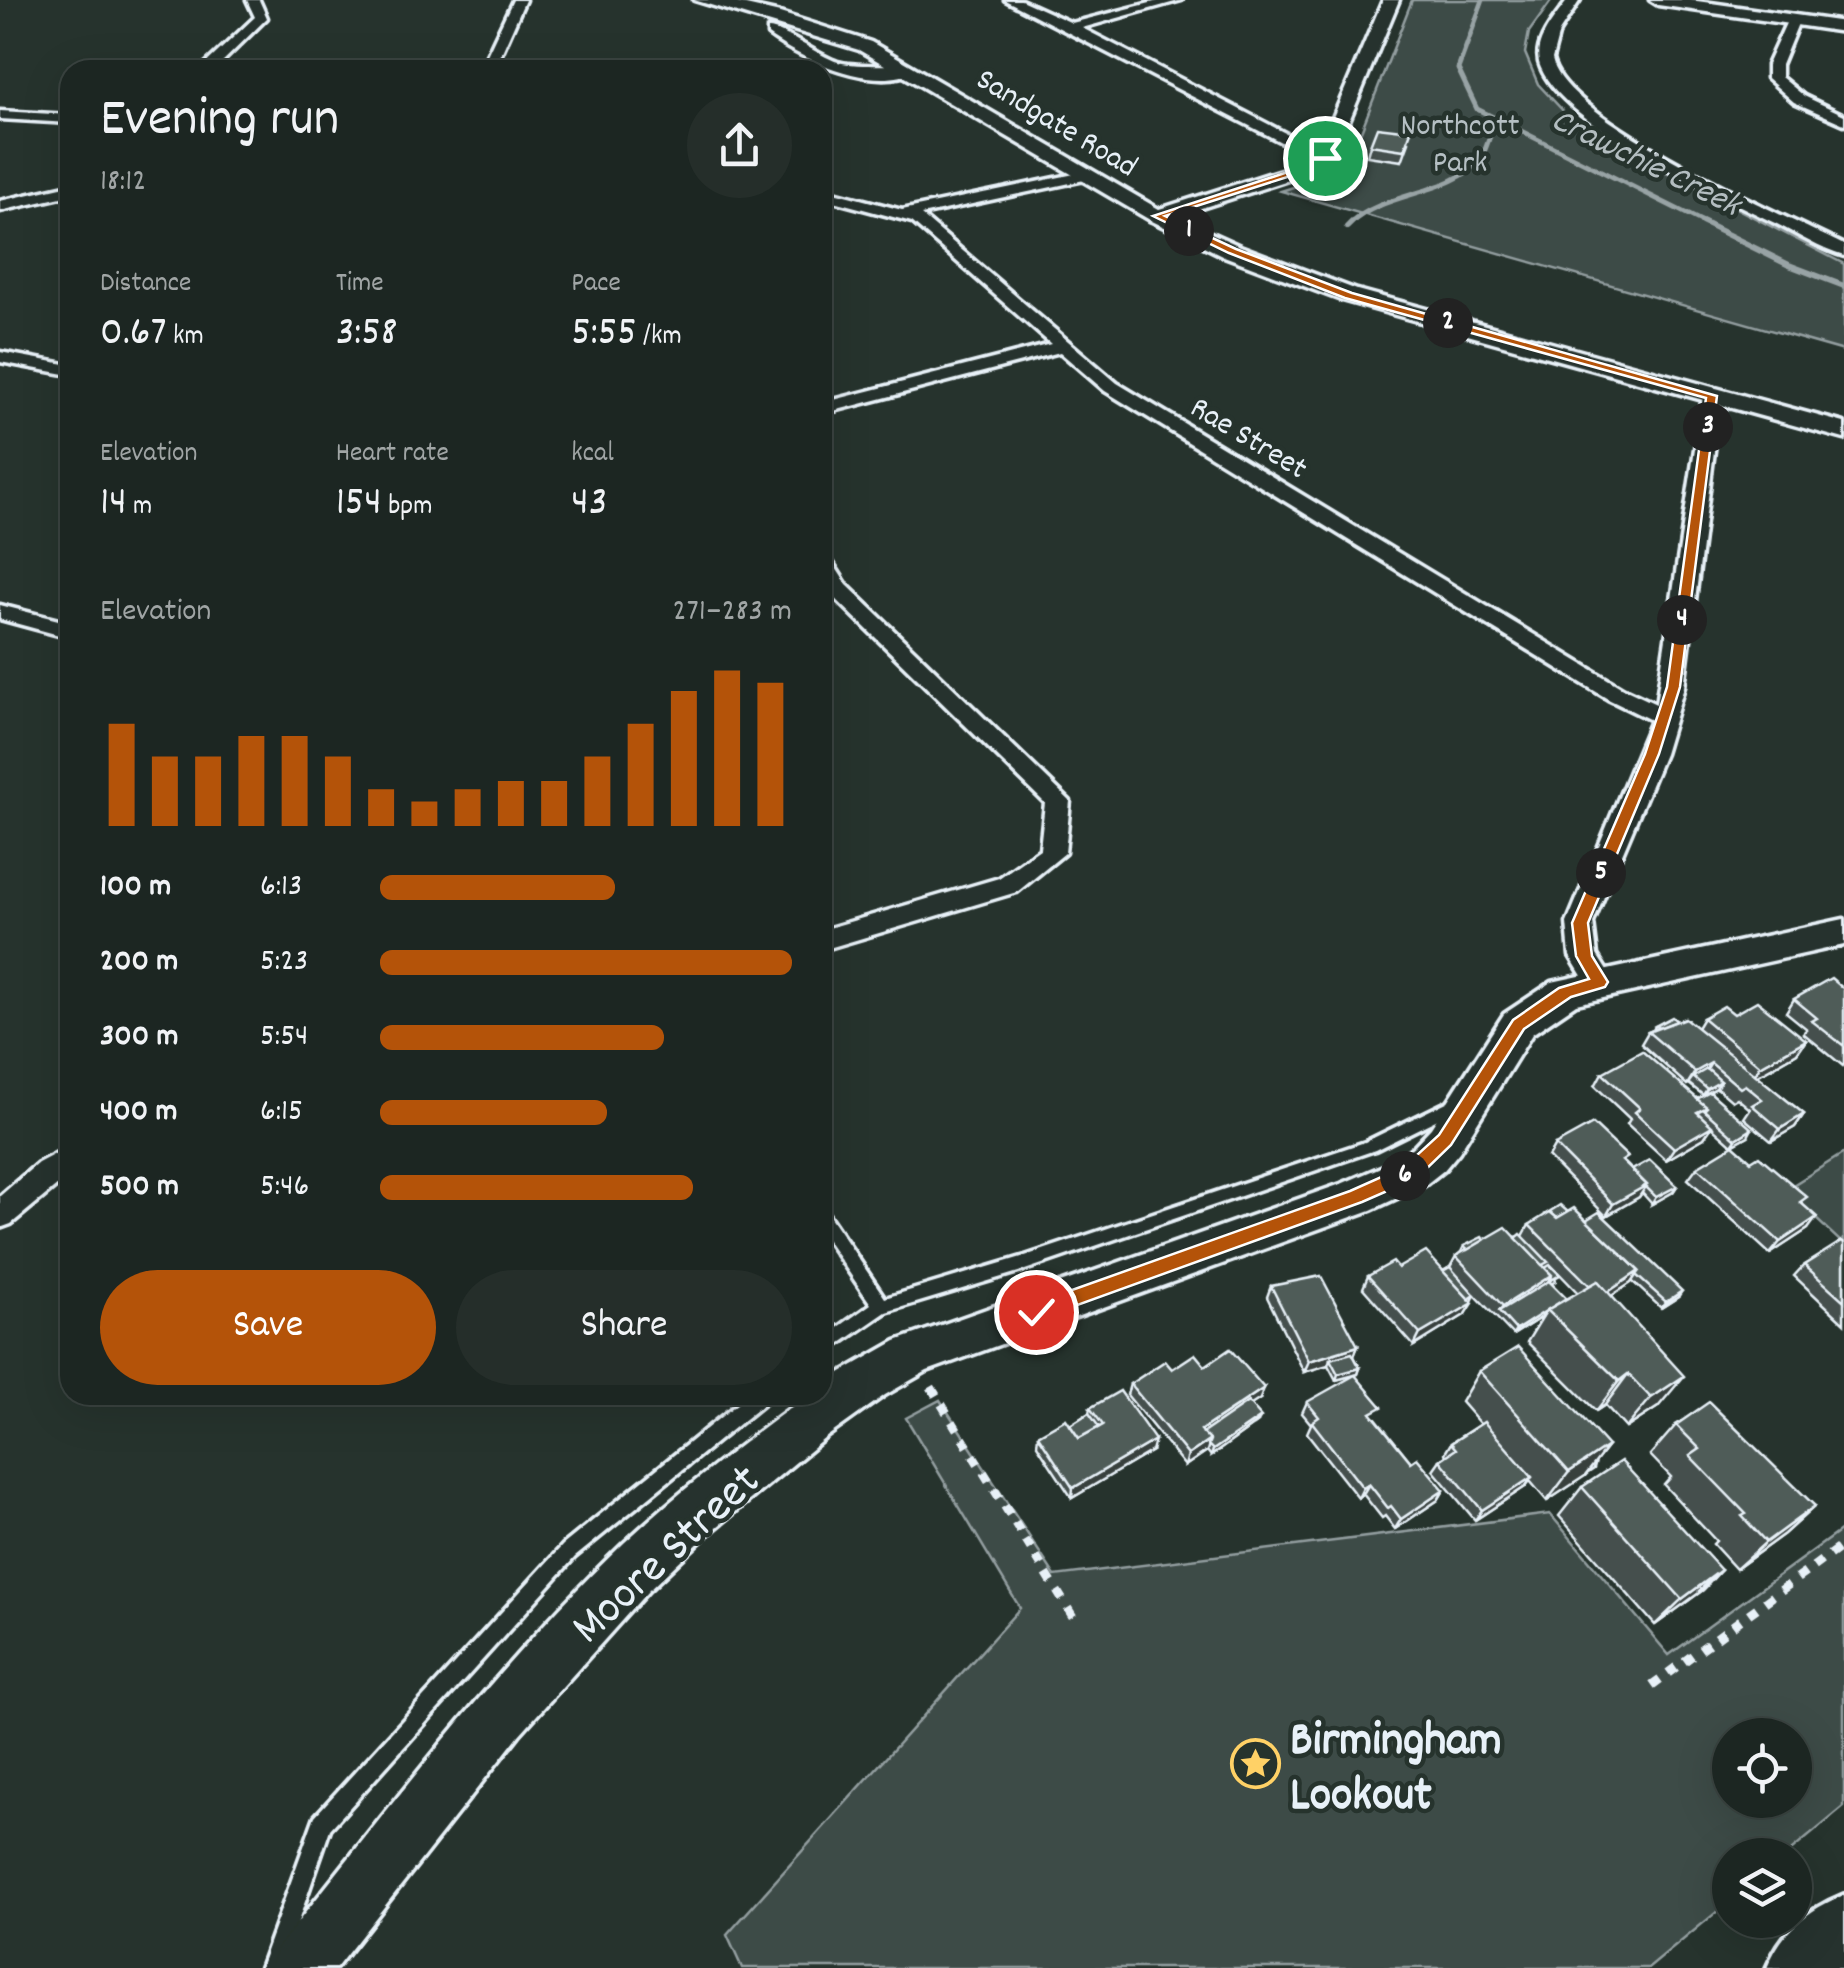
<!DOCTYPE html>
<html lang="en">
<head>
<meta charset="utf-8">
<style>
	body { margin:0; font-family:Dekko,sans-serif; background:#252e2a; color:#f1f3f6; height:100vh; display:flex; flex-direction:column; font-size:38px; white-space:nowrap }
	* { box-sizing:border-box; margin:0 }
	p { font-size:32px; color:#a0a5a5 }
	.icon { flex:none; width:55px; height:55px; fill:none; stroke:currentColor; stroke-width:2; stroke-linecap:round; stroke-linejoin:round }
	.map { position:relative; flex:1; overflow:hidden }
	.details { position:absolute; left:60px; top:60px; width:772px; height:1345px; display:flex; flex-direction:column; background:#1c2622; border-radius:30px; box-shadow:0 10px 40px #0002,0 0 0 2px #3a4340 }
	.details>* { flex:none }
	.controls { position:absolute; left:1712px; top:1718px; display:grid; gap:20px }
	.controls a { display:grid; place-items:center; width:100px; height:100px; border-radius:50%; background:#1c2622; box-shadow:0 10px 40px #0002,0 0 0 2px #3a4340; font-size:50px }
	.pin { position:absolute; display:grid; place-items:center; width:85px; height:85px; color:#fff; margin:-42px; border:5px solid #fff; border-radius:50%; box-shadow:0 2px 10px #0007 }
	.km { position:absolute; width:50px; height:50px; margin:-25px; border-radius:50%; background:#222; color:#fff; font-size:28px; line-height:50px; text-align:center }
	.round { display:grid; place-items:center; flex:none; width:105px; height:105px; border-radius:52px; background:#252e2a }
	.headline { display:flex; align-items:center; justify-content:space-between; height:170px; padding:0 40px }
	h1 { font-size:55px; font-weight:600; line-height:75px }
	.stats { display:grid; grid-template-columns:repeat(3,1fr); gap:15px; height:170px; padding:10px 40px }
	.stats div { display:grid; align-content:center }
	.stats b { font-size:42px; font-weight:600 }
	.stats small { font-size:28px; font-weight:400 }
	.stats p { font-size:28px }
	.chart { height:280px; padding:20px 40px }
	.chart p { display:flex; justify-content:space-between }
	.chart svg { width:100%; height:180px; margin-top:10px; stroke:#b45309; stroke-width:6 }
	.primary-button { display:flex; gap:20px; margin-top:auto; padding:20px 40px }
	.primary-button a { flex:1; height:115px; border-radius:60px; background:#b45309; color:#fff; font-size:40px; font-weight:600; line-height:115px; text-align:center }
	.primary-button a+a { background:#252e2a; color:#f1f3f6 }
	ul { padding:0 40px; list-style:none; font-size:32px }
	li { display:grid; grid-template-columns:160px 120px 1fr; align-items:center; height:75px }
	li i { height:25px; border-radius:12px; background:#b45309 }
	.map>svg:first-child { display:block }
	.green { fill:#3e4b47; stroke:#939ea0; stroke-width:2.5; fill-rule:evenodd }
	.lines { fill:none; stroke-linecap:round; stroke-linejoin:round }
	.stream-far1 { stroke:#98a3a5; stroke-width:5 }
	.stream { stroke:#98a3a5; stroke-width:6 }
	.service-casing { stroke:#e8f1f8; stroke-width:7 }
	.minor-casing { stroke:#e8f1f8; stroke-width:7 }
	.tertiary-casing { stroke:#e8f1f8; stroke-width:7 }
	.secondary-casing { stroke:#e8f1f8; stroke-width:7 }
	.motorway-casing { stroke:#e8f1f8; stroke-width:8 }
	.path { stroke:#e8f1f8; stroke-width:9; stroke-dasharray:10 10; stroke-linecap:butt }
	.service { fill:#26332d; fill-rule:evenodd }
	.minor { fill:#26332d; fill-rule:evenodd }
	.tertiary { fill:#26332d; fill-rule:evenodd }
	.secondary { fill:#26332d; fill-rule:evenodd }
	.motorway { fill:#26332d; fill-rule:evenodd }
	.wall { fill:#454f4d; stroke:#e8f1f8; stroke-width:2.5; fill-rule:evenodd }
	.shaded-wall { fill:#38403e; stroke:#e8f1f8; stroke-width:2.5 }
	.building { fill:#505c59; stroke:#e8f1f8; stroke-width:2.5 }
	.route { fill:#b45309; stroke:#fff; stroke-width:2.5 }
	.labels { text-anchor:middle; stroke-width:9; stroke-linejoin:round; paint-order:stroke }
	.far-street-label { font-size:32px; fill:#e8f1f8; stroke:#26332d }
	.far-park-label { font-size:32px; fill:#b5bfc3; stroke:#26332d }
	.far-water-label { font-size:35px; font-style:italic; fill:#b3bdc0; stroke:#26332d }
	.near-street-label { font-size:48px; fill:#e8f1f8; stroke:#26332d }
	.near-poi-label { font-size:48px; font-weight:bold; fill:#e8f1f8; stroke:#26332d; text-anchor:start }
</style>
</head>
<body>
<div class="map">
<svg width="1844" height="1968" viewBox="0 0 1844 1968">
	<rect width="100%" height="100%" fill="#26332d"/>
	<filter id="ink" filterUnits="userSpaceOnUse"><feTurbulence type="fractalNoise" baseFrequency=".01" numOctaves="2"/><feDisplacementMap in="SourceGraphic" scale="20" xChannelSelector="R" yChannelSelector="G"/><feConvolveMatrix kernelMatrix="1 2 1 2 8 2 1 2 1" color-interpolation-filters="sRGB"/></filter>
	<g filter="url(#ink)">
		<!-- green -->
		<g class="green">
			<polygon points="1412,0 1552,0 1529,32 1525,53 1538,84 1568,116 1626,151 1844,264 1844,351 1281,191 1346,170"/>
			<polygon points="1844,1153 1844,1245 1785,1190"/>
			<path d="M940 1400 1055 1576 1550 1514 1669 1655 1844 1528V1807L1786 1855H1730V1901L1649 1968H742L727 1935 1020 1608 906 1418ZM1795 1735V1800H1730V1735Z"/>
		</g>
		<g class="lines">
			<!-- stream-far1 -->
			<g class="stream-far1">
				<polyline points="1483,0 1458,69 1477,109 1707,224"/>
				<path d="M1350 224C1383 191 1455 195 1481 158 1487 148 1491 132 1495 121"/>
			</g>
			<!-- stream -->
			<g class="stream">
				<polyline points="1702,222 1789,265 1844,286"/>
				<polyline points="1347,227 1352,222"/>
			</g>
			<defs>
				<g id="service">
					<polygon points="1457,1097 1462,1099 1464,1103 1462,1107 1375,1150 1025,1270 886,1312 822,1356 822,1339 871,1304 822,1233 822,1213 828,1214 885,1298 1025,1256 1365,1142"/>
					<polygon points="748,1395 769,1395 767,1401 575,1557 330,1829 282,1968 260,1968 315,1816 563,1545"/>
				</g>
				<g id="minor">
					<polygon points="247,0 259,0 267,18 214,70 199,70 255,17"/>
					<polygon points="513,0 525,0 494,70 480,70"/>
					<polygon points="1005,0 1021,0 1072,23 1162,0 1182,0 1082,28 1291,136 1336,153 1329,157 1281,142"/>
					<path d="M1568 0H1580L1559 32 1552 59C1565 121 1784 215 1844 245V256C1820 249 1797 234 1775 223 1717 194 1566 127 1541 68 1530 44 1555 18 1568 0Z"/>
					<polygon points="1793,17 1799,21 1781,65 1781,77 1804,96 1844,115 1844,124 1794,102 1767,78 1767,65 1787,21"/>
					<path d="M768 29C784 29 818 56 838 62 859 68 902 62 916 70 877 94 800 59 768 35Z"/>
					<polygon points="0,111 70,115 70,123 0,119"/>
					<polygon points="1084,172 1091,176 1089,179 921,215 1117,383 1624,689 1656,704 1703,396 1712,391 1721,396 1684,687 1664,754 1593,923 1597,955 1614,982 1610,989 1600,992 1590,989 1570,956 1567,923 1651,720 1608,699 1105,391 1060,352 822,414 822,403 1051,344 912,222 822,198 822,189 902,210"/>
					<polygon points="70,185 70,195 0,211 0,201"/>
					<polygon points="0,352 70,365 70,375 0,362"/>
					<polygon points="822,555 829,557 847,585 1070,801 1065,853 1017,892 822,950 822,930 999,878 1040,849 1045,803 831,594 822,579"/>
					<polygon points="0,605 70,623 70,638 0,619"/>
					<polygon points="70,1146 70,1175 11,1224 0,1228 0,1196 38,1163"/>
				</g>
				<g id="tertiary">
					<polygon points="1383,0 1399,0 1332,162 1307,174 1164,220 1150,220 1150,212 1293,166 1317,155"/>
					<polygon points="1650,0 1690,0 1844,22 1844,32 1658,5"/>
				</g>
				<g id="secondary">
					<polygon points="694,0 724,0 780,13 871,42 1164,212 1240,246 1357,290 1844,423 1844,439 1341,300 1224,256 1150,220 859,50"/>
					<path d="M1844 919V945L1576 1004 1532 1034 1459 1152 1444 1170 1425 1185 1371 1210 927 1371 885 1395 825 1438 706 1536 648 1591 519 1735 336 1968H270L278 1947C389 1809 496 1666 624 1543 681 1490 745 1441 808 1395H822V1384L831 1378 896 1341 1341 1184 1395 1161 1414 1146 1431 1128 1504 1014 1552 982Z"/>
				</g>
				<path id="motorway" d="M1844 1895V1968H1767C1782 1931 1807 1910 1844 1895Z"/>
			</defs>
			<!-- service casing -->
			<use href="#service" class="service-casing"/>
			<!-- minor casing -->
			<use href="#minor" class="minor-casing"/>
			<!-- tertiary casing -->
			<use href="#tertiary" class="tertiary-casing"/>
			<!-- secondary casing -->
			<use href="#secondary" class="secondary-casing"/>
			<!-- motorway casing -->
			<use href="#motorway" class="motorway-casing"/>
			<!-- path -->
			<g class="path">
				<polyline points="931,1387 1078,1625"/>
				<polyline points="1652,1685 1844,1544"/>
			</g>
			<!-- service -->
			<use href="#service" class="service"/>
			<!-- minor -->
			<use href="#minor" class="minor"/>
			<!-- tertiary -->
			<use href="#tertiary" class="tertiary"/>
			<!-- secondary -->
			<use href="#secondary" class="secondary"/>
			<!-- motorway -->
			<use href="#motorway" class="motorway"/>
		</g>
		<!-- wall -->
		<g class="wall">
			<polygon points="1409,142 1402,161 1367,156 1370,145"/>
			<polygon points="1844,989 1844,1065 1843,1066 1803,1033 1807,1029 1786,1012 1794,999"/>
			<polygon points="1734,1014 1806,1040 1797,1053 1757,1076 1804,1114 1795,1127 1771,1141 1744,1118 1750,1109 1737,1098 1732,1101 1717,1088 1703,1095 1689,1084 1687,1085 1641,1044 1648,1032 1653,1030 1655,1026 1677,1021 1697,1028 1703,1018"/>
			<polygon points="1602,1073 1697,1099 1748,1136 1732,1145 1712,1127 1704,1138 1666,1160 1627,1124 1630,1119 1595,1086"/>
			<polygon points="1555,1145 1625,1163 1632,1170 1677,1186 1673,1192 1652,1204 1642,1193 1639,1197 1606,1216 1548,1157"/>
			<polygon points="1751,1161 1802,1203 1808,1229 1770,1254 1688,1179 1697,1167"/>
			<path d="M1568 1212 1586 1220 1678 1297 1661 1308 1632 1281 1611 1296 1658 1407 1626 1428 1605 1405 1596 1411 1527 1342 1543 1316 1513 1335 1475 1295 1466 1314 1414 1346 1363 1288 1368 1276 1398 1268 1443 1271 1450 1267 1456 1256 1461 1252 1464 1246 1484 1240 1523 1236 1529 1225ZM1552 1266 1578 1293 1565 1300 1551 1284 1556 1281Z"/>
			<polygon points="1844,1243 1844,1323 1794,1276 1804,1265"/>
			<polygon points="1271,1286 1358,1346 1354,1356 1360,1368 1358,1374 1336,1380 1328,1365 1304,1372 1267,1297"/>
			<polygon points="1205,1366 1260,1399 1250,1405 1258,1422 1211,1456 1207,1451 1185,1466 1127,1395 1130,1384 1172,1369"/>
			<polygon points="1479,1371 1608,1446 1596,1461 1594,1469 1547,1501 1530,1481 1525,1487 1475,1520 1433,1470 1440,1460 1446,1456 1445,1453 1451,1443 1480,1424 1461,1402"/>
			<polygon points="1307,1402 1376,1418 1411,1462 1444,1490 1438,1500 1395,1529 1385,1516 1382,1518 1363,1494 1358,1498 1307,1433 1311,1424 1302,1413"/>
			<polygon points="1090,1408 1152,1451 1072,1498 1037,1445 1038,1435 1070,1425 1089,1413"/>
			<polygon points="1676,1425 1815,1506 1784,1534 1736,1569 1713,1544 1716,1541 1664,1485 1671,1477 1650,1455"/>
			<polygon points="1582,1487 1721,1570 1703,1590 1655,1625 1559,1516"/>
		</g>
		<!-- shaded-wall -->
		<g class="shaded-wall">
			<polygon points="1806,1040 1797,1053 1752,1079 1760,1066"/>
			<polygon points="1711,1063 1703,1076 1693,1077 1687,1085 1695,1072"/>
			<polygon points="1721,1081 1716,1088 1703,1095 1707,1089"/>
			<polygon points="1804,1114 1795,1127 1771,1141 1780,1129"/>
			<polygon points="1712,1126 1704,1138 1666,1160 1674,1148"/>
			<polygon points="1752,1129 1748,1136 1732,1145 1736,1139"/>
			<polygon points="1647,1185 1639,1197 1606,1216 1613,1204"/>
			<polygon points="1677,1186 1673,1192 1652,1204 1656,1197"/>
			<polygon points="1817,1217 1808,1229 1770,1254 1780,1242"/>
			<polygon points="1639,1271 1631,1283 1593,1308 1601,1296"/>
			<polygon points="1552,1275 1545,1287 1499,1311 1503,1306"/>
			<polygon points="1682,1291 1678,1297 1661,1308 1666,1302"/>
			<polygon points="1473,1303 1466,1314 1414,1346 1420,1334"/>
			<polygon points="1547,1310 1543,1316 1513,1335 1516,1330"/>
			<polygon points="1358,1346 1353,1358 1330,1359 1328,1365 1304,1372 1309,1361"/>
			<polygon points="1360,1368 1358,1374 1336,1380 1338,1374"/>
			<polygon points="1628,1374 1605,1405 1596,1411 1619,1381"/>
			<polygon points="1684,1376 1658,1407 1626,1428 1651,1398"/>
			<polygon points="1264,1388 1260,1399 1202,1438 1201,1430"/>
			<polygon points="1261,1417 1258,1422 1211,1456 1213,1450"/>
			<polygon points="1155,1440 1152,1451 1072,1498 1073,1488"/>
			<polygon points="1210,1440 1207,1451 1185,1466 1188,1455"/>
			<polygon points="1608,1446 1585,1476 1547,1501 1569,1472"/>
			<polygon points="1532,1477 1525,1487 1475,1520 1482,1510"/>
			<polygon points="1369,1484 1363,1494 1358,1498 1363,1488"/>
			<polygon points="1444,1490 1438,1500 1395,1529 1401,1519"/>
			<polygon points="1815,1506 1784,1534 1736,1569 1766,1542"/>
			<polygon points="1721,1570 1698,1592 1708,1585 1703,1590 1655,1625 1682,1599"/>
		</g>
		<!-- building -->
		<g class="building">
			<polygon points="1377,127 1411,131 1404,150 1370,145"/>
			<polygon points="1831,978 1844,989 1844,1046 1812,1021 1817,1018 1794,999"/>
			<polygon points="1757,1001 1806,1040 1760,1066 1703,1018 1724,1006 1734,1014"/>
			<polygon points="1672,1017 1677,1021 1659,1028 1655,1026"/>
			<polygon points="1685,1018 1804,1114 1780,1129 1752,1105 1762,1099 1745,1085 1740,1088 1711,1063 1695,1072 1648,1032"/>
			<polygon points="1642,1051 1707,1107 1697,1112 1712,1126 1674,1148 1635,1112 1640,1108 1602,1073"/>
			<polygon points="1707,1069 1721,1081 1707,1089 1693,1077"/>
			<polygon points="1710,1092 1752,1129 1736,1139 1704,1110 1707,1107 1697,1099"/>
			<polygon points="1593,1124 1628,1157 1622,1161 1647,1185 1613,1204 1555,1145"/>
			<polygon points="1733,1145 1751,1161 1759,1156 1807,1197 1800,1202 1817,1217 1780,1242 1697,1167"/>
			<polygon points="1650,1160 1677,1186 1656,1197 1645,1186 1647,1185 1632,1170"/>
			<polygon points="1560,1205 1568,1212 1557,1218 1550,1212 1544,1215"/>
			<polygon points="1574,1208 1639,1271 1608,1292 1598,1281 1590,1286 1529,1225 1550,1212 1557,1218"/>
			<polygon points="1599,1212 1682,1291 1666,1302 1636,1275 1639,1271 1586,1220"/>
			<polygon points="1506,1227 1552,1275 1503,1306 1456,1256"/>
			<polygon points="1521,1234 1548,1262 1542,1265 1516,1238"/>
			<polygon points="1482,1237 1484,1240 1467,1250 1464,1246"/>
			<polygon points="1842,1241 1844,1243 1844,1301 1804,1265"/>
			<polygon points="1426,1252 1473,1303 1420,1334 1368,1276 1393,1262 1398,1268"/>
			<polygon points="1550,1265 1560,1275 1551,1280 1552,1275 1545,1268"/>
			<polygon points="1450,1267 1475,1295 1469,1299 1443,1271"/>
			<polygon points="1321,1276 1358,1346 1309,1361 1271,1286"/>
			<polygon points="1549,1281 1566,1298 1516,1330 1499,1311"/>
			<polygon points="1598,1281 1684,1376 1651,1398 1628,1374 1619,1381 1547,1310"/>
			<polygon points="1518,1347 1608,1446 1569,1472 1479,1371"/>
			<polygon points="1230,1349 1264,1388 1201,1430 1210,1440 1188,1455 1130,1384 1165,1361 1172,1369 1195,1354 1205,1366"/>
			<polygon points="1352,1353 1360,1368 1338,1374 1330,1359"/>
			<polygon points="1355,1375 1382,1407 1371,1413 1411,1462 1417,1458 1444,1490 1401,1519 1391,1506 1388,1508 1369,1484 1363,1488 1312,1422 1319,1417 1307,1402"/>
			<polygon points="1120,1391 1155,1440 1073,1488 1038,1435 1066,1419 1079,1438 1103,1425 1090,1408"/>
			<polygon points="1248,1402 1261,1417 1213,1450 1208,1445 1210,1440 1203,1433"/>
			<polygon points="1709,1402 1815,1506 1766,1542 1742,1516 1746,1514 1690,1456 1700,1449 1676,1425"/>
			<polygon points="1089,1413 1099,1427 1079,1438 1070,1425"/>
			<polygon points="1484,1422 1532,1477 1482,1510 1440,1460 1456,1449 1451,1443"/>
			<polygon points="1621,1461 1721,1570 1682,1599 1582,1487"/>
		</g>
	</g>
	<!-- route -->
	<polygon class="route" points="1322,156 1330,158 1303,172 1165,216 1236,249 1352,293 1717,396 1680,687 1659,754 1588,923 1592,956 1608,982 1605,987 1571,997 1524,1029 1451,1145 1417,1178 1362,1202 1036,1320 1030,1318 1030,1305 1350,1191 1404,1167 1439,1135 1513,1020 1559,988 1589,979 1576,956 1572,923 1645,754 1667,687 1706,398 1345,298 1229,253 1153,216 1297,169"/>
	<!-- icons -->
	<defs>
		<symbol id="sight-ring" viewBox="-11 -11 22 22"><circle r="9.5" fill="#26332d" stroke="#ffd166" stroke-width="1.5"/><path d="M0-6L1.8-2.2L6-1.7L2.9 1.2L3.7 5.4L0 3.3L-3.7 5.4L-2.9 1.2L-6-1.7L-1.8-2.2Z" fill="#ffd166"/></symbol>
	</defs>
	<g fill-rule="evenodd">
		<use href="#sight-ring" x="1228" y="1736" width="55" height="55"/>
	</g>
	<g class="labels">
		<!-- far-street labels -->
		<g class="far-street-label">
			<text transform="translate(1058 121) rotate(31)" y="11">Sandgate Road</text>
			<text transform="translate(1250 436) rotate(31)" y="11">Rae Street</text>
		</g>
		<!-- far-park labels -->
		<g class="far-park-label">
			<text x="1460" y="134">Northcott<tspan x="1460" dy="37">Park</tspan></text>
		</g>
		<!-- far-water labels -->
		<g class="far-water-label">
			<text transform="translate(1647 160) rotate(26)" y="12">Crawchie Creek</text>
		</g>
		<!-- near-street labels -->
		<g class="near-street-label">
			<text transform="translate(663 1551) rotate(-43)" y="17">Moore Street</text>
		</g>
		<!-- near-poi labels -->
		<g class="near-poi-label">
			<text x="1290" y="1753">Birmingham<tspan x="1290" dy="55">Lookout</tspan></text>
		</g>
	</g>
</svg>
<div class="controls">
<a><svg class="icon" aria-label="locate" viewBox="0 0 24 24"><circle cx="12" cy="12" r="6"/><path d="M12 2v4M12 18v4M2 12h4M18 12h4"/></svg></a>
<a><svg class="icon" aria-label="layers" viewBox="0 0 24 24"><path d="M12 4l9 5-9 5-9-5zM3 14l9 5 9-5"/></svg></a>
</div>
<div class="pin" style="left:1325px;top:158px;background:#1e9e55"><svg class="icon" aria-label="arrive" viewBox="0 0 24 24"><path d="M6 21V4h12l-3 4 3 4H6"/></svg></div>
<div class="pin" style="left:1036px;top:1312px;background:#d93025"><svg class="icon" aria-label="check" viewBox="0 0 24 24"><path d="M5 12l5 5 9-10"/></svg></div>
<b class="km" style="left:1189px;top:231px">1</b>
<b class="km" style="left:1448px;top:323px">2</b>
<b class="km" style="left:1708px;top:427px">3</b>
<b class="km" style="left:1682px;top:620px">4</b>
<b class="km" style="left:1601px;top:873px">5</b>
<b class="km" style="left:1405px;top:1176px">6</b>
<section class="details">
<div class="headline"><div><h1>Evening run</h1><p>18:12</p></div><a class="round"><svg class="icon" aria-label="share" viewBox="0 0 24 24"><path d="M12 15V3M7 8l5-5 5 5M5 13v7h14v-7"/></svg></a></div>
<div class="stats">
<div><p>Distance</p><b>0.67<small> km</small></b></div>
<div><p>Time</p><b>3:58</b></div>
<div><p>Pace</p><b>5:55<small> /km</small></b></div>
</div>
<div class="stats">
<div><p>Elevation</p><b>14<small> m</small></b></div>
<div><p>Heart rate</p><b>154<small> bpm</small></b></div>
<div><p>kcal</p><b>43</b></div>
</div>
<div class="chart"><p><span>Elevation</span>271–283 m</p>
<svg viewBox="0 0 160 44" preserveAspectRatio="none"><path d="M5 44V19M15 44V27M25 44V27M35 44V22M45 44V22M55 44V27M65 44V35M75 44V38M85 44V35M95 44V33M105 44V33M115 44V27M125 44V19M135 44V11M145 44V6M155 44V9"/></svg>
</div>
<ul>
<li><b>100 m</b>6:13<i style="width:57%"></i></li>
<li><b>200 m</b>5:23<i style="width:100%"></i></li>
<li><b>300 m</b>5:54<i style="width:69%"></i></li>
<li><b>400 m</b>6:15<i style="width:55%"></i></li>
<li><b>500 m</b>5:46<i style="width:76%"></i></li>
</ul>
<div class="primary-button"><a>Save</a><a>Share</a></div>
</section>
</div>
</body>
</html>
